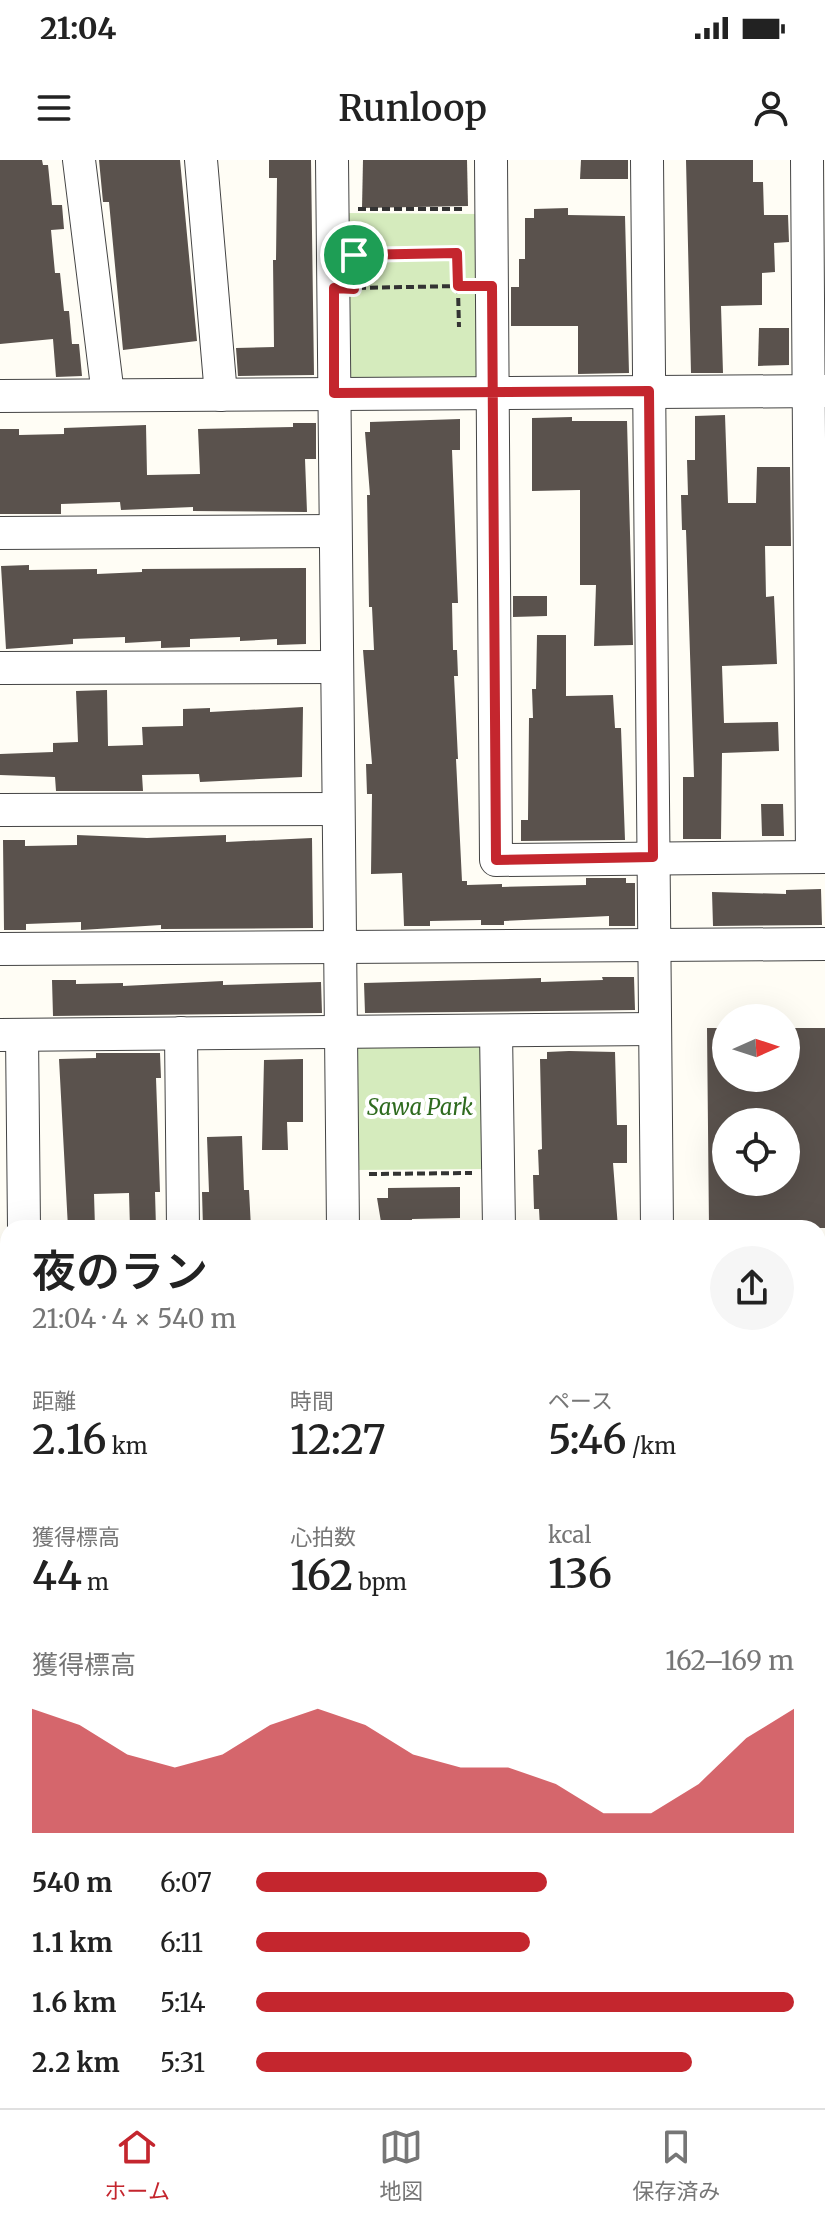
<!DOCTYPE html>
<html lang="ja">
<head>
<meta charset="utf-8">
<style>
	body { margin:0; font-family:Merriweather,"Noto Sans JP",serif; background:#f6f6f6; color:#222; height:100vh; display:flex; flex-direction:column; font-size:30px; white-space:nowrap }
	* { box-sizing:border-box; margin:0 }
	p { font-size:26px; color:#767676 }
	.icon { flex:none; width:44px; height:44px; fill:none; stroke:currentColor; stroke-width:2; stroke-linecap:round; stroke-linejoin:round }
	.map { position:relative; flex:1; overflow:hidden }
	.sheet { position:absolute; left:0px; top:1060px; width:826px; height:888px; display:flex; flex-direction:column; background:#fff; border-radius:24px 24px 0 0; box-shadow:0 8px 32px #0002 }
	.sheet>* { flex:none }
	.needle { width:52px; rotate:87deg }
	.fabs { position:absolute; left:712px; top:844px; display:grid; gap:16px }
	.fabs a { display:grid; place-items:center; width:88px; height:88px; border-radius:50%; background:#fff; box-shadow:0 8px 32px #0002; font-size:40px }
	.pin { position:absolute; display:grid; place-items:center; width:68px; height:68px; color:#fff; margin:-34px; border:4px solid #fff; border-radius:50%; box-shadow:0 2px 8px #0007 }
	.round { display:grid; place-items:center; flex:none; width:84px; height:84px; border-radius:42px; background:#f6f6f6 }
	.overview { display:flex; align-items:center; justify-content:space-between; height:136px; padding:0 32px }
	h1 { font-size:44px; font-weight:600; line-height:60px }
	.metrics { display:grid; grid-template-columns:repeat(3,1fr); gap:12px; height:136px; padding:8px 32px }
	.metrics div { display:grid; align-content:center }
	.metrics b { font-size:40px; font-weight:600 }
	.metrics small { font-size:22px; font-weight:400 }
	.metrics p { font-size:22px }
	.chart { height:224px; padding:16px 32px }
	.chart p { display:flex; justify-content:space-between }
	.chart svg { width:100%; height:144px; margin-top:8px; fill:#c4262e; opacity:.7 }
	ul { padding:0 32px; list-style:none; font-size:26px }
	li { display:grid; grid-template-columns:128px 96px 1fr; align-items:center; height:60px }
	li i { height:20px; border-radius:10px; background:#c4262e }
	.status { display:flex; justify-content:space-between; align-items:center; height:56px; padding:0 40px; background:#fff; direction:ltr }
	.status svg { height:22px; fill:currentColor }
	header { display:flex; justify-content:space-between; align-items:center; height:104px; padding:0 32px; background:#fff; font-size:36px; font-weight:600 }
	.dock { display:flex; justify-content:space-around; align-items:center; height:112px; border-top:2px solid #e0e0e0; background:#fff; font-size:22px; color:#767676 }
	.dock a { display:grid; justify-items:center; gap:4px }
	.dock .on { color:#c4262e }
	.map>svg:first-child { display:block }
	.green { fill:#d5ebbd }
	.forest { fill:#b9dc9c }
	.building { fill:#5a524d; fill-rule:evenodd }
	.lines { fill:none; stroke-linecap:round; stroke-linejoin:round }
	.minor-casing { stroke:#444; stroke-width:34 }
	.major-casing { stroke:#222; stroke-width:42 }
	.path { stroke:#333; stroke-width:4; stroke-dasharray:8 4; stroke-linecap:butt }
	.minor { stroke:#fff; stroke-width:32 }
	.major { stroke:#f9d66b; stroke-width:40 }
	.route-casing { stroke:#fff; stroke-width:16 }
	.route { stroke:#c4262e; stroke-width:10 }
	.labels { text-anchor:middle; stroke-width:8; stroke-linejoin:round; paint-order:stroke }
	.park-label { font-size:22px; font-style:italic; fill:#2f6b1f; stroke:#fff }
</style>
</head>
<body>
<div class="status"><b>21:04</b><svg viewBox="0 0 49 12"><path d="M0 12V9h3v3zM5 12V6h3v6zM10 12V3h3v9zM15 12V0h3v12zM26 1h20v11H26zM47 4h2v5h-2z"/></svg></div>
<header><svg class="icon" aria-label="menu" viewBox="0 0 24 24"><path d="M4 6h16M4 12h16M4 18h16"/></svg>Runloop<svg class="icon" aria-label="person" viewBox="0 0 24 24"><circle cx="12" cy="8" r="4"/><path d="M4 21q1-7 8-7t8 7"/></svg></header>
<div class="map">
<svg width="825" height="1948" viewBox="0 0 825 1948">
	<rect width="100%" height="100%" fill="#fffdf5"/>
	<!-- green -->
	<g class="green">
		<polygon points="343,53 480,54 482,215 475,222 351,223 344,214"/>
		<polygon points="356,883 481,883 489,1009 350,1010"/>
	</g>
	<!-- forest -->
	<polygon class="forest" points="0,1636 8,1638 8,1940 692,1940 693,1948 0,1948"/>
	<!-- building -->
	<g class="building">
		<polygon points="0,0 42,0 43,5 48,5 52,45 62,45 64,69 51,70 55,113 60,113 64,151 69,151 72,184 79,184 82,216 56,217 53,179 0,184"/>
		<polygon points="99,0 180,0 197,181 123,190 109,42 103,42"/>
		<polygon points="269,0 311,0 314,215 238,216 236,188 274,187 273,100 276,100 277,18 269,18"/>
		<polygon points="363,0 467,0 468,46 362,48"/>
		<polygon points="581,0 628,0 628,19 580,19"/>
		<polygon points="686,0 753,0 753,22 763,22 764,55 788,55 789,82 774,83 775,112 762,113 762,145 721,146 723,213 691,213"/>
		<polygon points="568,48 568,55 625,56 629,213 578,214 578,166 511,166 511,127 519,127 519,99 525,99 525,58 534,58 534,49"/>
		<polygon points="759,168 789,168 789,205 758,206"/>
		<polygon points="725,255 728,343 756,343 757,307 790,307 791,386 765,386 766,437 774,436 777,504 722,506 724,563 778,562 779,591 722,593 721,679 683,679 683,617 694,617 686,370 682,370 681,335 688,335 687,300 695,300 695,256"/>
		<polygon points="572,257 572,261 627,261 633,485 594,486 596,425 580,425 580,330 532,331 532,258"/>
		<polygon points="460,259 460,290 452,290 458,443 452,443 453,490 457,490 458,516 454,516 458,599 456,599 462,721 467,721 467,725 502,724 502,727 586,725 586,718 626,718 626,723 635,723 635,766 609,766 609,756 504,761 504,765 481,765 481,760 430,761 430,766 404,766 402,713 371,714 372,634 367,634 366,604 372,604 363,490 374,490 372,447 369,447 367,335 370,335 365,272 370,272 370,262"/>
		<polygon points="293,263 316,263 316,299 305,299 307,352 193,351 193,347 121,350 120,342 61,344 61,354 0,354 0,269 19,269 19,275 64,274 64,268 146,265 147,315 200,314 198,269 293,267"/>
		<polygon points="29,405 29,410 97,409 97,414 142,412 142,409 306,408 306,484 277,485 277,479 240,481 240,477 190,479 190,487 161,488 161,481 125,483 125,477 73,479 73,484 6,489 1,406"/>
		<polygon points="513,436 547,436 547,456 513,457"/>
		<polygon points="537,475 566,475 566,536 613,535 615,568 621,568 625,680 521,681 521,660 528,660 529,558 533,558 532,529 536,529"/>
		<polygon points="107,530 108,586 143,585 142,567 183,566 183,549 210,548 210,552 303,547 302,617 200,622 199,614 142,615 143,631 56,631 55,617 0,615 0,594 53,592 53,583 78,582 76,531"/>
		<polygon points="761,644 783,644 784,676 762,676"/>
		<polygon points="77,675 147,678 226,675 226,682 312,678 313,768 161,769 161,765 81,770 81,762 26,764 26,770 4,770 3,680 25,680 25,686 77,685"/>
		<polygon points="821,729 822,765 713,766 712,732 786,734 786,730"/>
		<polygon points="602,817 634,817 635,850 365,853 364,823 541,818 541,822 603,820"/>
		<polygon points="52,820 76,820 76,824 123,823 123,826 223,821 223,825 321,822 322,853 53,856"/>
		<path d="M707 868H726V918H786V868H825V1068H709ZM726 962H786V1022H726Z"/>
		<polygon points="569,891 615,892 617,965 627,965 627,1003 613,1003 618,1068 540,1068 539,1049 534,1049 533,1015 539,1015 538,990 542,989 540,899 547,899 547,892"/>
		<polygon points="96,893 160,893 161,918 156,918 160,1032 155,1032 156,1068 130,1068 129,1033 94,1034 95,1068 68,1068 59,899 96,898"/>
		<polygon points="303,899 303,962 287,962 288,990 262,990 264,900"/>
		<polygon points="242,976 244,1030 249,1030 251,1068 203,1068 202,1032 209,1032 207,977"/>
		<polygon points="460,1027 460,1058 412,1059 412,1068 382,1068 377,1038 388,1038 388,1028"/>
	</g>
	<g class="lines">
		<defs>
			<g id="minor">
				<polyline points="79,0 108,235"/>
				<polyline points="201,0 221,235"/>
				<polyline points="332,0 343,1068"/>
				<polyline points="491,0 496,700 825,697"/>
				<polyline points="647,0 657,1068"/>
				<polyline points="807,0 812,697"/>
				<polyline points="0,236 825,231"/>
				<polyline points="0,373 335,371"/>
				<polyline points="0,508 336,507"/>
				<polyline points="0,650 338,649"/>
				<polyline points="0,789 825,784"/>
				<polyline points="496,872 499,1068"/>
				<polyline points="181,873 183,1068"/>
				<polyline points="0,875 654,869"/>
				<polyline points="22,875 24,1068"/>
				<polyline points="818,1398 825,1398"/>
				<polyline points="0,1473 8,1475"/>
				<polyline points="818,1764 825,1768"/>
			</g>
			<g id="major">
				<polyline points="0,1569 8,1571"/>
				<polyline points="818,1917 825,1921"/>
			</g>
		</defs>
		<!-- minor casing -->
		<use href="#minor" class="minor-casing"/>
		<!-- major casing -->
		<use href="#major" class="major-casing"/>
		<!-- path -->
		<g class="path">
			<polyline points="358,49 465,49"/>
			<polyline points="358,95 457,93 459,167"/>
			<polyline points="358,128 458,126"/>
			<polyline points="369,1014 472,1013"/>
		</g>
		<!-- minor -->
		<use href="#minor" class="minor"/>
		<!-- major -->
		<use href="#major" class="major"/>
	</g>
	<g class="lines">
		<defs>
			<polyline id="route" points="354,95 354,129 334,128 334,233 649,231 653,697 496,700 492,126 458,126 457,93 354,95"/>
		</defs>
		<!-- route casing -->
		<use href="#route" class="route-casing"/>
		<!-- route -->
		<use href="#route" class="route"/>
	</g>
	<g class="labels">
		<!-- park labels -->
		<g class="park-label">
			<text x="420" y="955">Sawa Park</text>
		</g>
	</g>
</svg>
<div class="fabs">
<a><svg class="needle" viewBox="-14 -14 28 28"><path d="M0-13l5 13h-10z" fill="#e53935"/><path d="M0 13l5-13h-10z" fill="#767676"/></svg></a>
<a><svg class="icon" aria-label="locate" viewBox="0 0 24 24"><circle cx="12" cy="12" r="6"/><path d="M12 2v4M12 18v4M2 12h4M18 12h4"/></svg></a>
</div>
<div class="pin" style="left:354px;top:95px;background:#1e9e55"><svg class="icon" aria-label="arrive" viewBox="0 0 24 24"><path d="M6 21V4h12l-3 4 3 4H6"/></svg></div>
<section class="sheet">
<div class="overview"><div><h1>夜のラン</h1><p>21:04 · 4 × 540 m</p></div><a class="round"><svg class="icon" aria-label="share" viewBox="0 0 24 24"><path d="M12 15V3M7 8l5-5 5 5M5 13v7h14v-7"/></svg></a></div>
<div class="metrics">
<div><p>距離</p><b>2.16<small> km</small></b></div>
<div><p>時間</p><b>12:27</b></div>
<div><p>ペース</p><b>5:46<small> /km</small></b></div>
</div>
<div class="metrics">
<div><p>獲得標高</p><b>44<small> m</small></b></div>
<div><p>心拍数</p><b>162<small> bpm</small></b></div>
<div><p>kcal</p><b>136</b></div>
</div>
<div class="chart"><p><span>獲得標高</span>162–169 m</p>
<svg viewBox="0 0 160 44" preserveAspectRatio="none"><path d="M0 44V6L10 11L20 20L30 24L40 20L50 11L60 6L70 11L80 20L90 24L100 24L110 29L120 38L130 38L140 29L150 15L160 6V44z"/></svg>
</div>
<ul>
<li><b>540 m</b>6:07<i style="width:54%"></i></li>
<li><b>1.1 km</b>6:11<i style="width:51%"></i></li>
<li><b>1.6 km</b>5:14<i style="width:100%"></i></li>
<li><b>2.2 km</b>5:31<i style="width:81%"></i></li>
</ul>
</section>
</div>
<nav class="dock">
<a class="on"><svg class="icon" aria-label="home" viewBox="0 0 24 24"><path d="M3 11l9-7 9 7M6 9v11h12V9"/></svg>ホーム</a>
<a><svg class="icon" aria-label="map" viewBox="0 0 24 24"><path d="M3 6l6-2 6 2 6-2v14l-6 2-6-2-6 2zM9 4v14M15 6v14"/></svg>地図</a>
<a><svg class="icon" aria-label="saved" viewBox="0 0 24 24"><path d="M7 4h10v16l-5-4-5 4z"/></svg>保存済み</a>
</nav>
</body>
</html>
